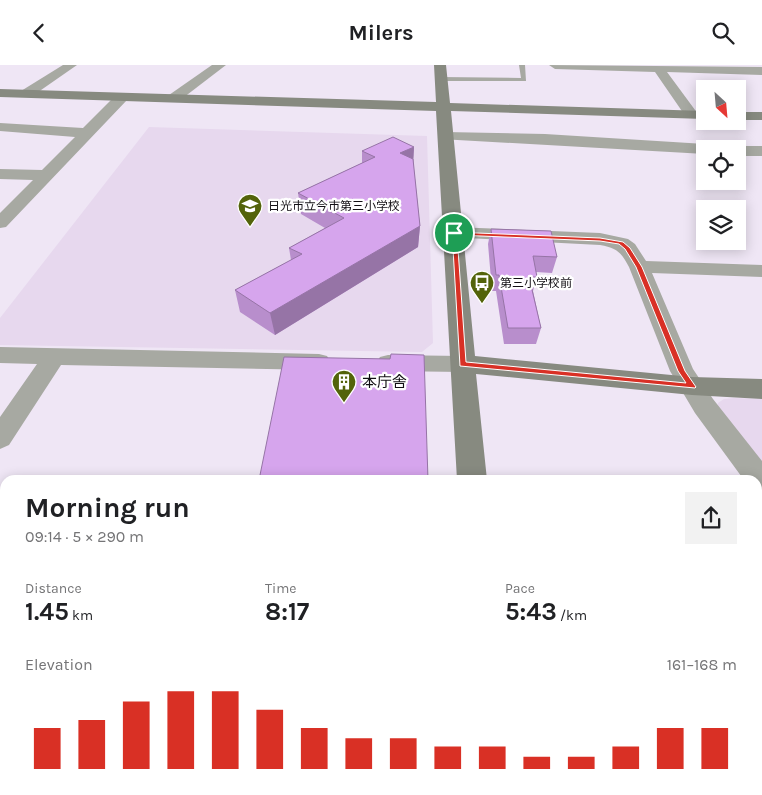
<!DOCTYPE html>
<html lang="en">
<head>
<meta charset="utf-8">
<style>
	body { margin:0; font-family:Karla,"Noto Sans JP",sans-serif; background:#f2f2f2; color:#202124; height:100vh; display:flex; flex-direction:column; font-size:19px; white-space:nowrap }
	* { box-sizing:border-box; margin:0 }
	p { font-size:16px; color:#757577 }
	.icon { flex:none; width:28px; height:28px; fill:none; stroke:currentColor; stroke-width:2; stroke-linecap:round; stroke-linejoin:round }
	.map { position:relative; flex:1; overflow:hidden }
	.sheet { position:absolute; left:0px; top:410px; width:762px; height:320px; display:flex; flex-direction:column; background:#fff; border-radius:15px 15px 0 0; box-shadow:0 2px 12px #0003 }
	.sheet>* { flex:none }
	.needle { width:32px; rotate:154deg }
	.buttons { position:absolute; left:696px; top:15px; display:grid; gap:10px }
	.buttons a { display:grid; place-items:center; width:50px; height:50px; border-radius:0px; background:#fff; box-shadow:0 2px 12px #0003; font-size:25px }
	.pin { position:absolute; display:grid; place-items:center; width:42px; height:42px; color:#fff; margin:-21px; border:2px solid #fff; border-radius:50%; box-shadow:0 1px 5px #0007 }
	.round { display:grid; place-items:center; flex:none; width:52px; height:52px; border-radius:0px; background:#f2f2f2 }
	.summary { display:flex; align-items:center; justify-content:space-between; height:85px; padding:0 25px }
	h1 { font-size:28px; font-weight:700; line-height:38px }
	.figures { display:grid; grid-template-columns:repeat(3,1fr); gap:8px; height:85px; padding:5px 25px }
	.figures div { display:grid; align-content:center }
	.figures b { font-size:25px; font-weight:700 }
	.figures small { font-size:14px; font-weight:400 }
	.figures p { font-size:14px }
	.chart { height:140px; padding:10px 25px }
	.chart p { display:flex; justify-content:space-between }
	.chart svg { width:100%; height:90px; margin-top:5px; stroke:#d93025; stroke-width:6 }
	header { display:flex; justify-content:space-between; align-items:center; height:65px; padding:0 25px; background:#fff; font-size:22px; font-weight:700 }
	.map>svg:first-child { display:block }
	.built { fill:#e7d8ee }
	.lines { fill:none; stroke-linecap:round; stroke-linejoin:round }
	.lane { fill:#a7a9a2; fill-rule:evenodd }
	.street { fill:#a7a9a2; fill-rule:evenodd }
	.secondary { fill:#878a80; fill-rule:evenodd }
	.wall { fill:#b88ecc }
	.shaded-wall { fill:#9674a6 }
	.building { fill:#d6a5ed; stroke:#9674a6 }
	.route { fill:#d93025; stroke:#fff; fill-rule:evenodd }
	.labels { text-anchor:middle; stroke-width:4.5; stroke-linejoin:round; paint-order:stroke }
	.far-poi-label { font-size:12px; fill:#131015; stroke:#fff; text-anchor:start }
	.poi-label { font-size:15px; fill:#131015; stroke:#fff; text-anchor:start }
</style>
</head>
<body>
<header><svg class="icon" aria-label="back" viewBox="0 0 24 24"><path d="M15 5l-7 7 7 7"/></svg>Milers<svg class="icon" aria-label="search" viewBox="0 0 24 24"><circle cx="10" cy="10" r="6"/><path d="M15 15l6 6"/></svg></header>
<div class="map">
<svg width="762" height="730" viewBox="0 0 762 730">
	<rect width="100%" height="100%" fill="#efe6f5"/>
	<!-- built -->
	<g class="built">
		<polygon points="149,62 427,71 433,278 422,287 0,280 0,253"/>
		<polygon points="734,333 762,334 762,404 716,345 718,338 724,334"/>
	</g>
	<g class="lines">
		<!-- lane -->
		<g class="lane">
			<polygon points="519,0 525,0 526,16 440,16 437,14 440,12 521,13"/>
			<rect x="0" y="601" width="5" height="16"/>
		</g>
		<!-- street -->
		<g class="street">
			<polygon points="63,0 77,0 31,32 21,32 19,29 21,26"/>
			<polygon points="212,0 226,0 179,36 169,36 167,33 169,30"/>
			<polygon points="549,0 762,2 762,10 667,7 698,49 691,53 686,52 655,7 555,4"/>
			<polygon points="122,28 129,32 127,35 6,162 0,163 0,148 33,115 0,114 0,104 42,105 75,72 0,66 0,58 83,63 117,29"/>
			<polygon points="445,67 545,69 705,79 713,84 705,84 705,89 440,74 438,71"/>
			<polygon points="738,81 762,81 762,91 738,91 738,84 732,84"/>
			<path d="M454 162 600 168 628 174 635 179 646 196 762 200V212L652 208 693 304 713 334 762 396V429L758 427V415H744L695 348 670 306 629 202C621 187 617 183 600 180L447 172 445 168 447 164Z"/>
			<polygon points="0,282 319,289 327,291 331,297 327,303 319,305 61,300 9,380 0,384 0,352 37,299 0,298"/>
			<polygon points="388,290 462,291 470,293 474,299 470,305 462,307 388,306 380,304 376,298 380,292"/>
		</g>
		<!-- secondary -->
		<g class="secondary">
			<polygon points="434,0 446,0 450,38 705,46 705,54 451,46 475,291 692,312 762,314 762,334 692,330 476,309 487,415 457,415 436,46 0,32 0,24 436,37"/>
			<rect x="738" y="47" width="24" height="8"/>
			<polygon points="478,725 520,725 521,730 479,730"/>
		</g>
	</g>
	<!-- wall -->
	<g class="wall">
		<polygon points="414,82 413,95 420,161 418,182 275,270 240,247 235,225 291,195 289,183 325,163 301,149 298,128 362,98 362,86"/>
		<polygon points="491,164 557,192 552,208 536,207 537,212 533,226 541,263 536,279 504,279 496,226 492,226 488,179"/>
		<polygon points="199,725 275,725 275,729"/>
	</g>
	<!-- shaded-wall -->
	<g class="shaded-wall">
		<polygon points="414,82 413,102 400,88"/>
		<polygon points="420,161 418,182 275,270 270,248"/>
		<polygon points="0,712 5,713 5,725 19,725 17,730 0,730"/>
		<polygon points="268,725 275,725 275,729 268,726"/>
	</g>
	<!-- building -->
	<g class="building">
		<polygon points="393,72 414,82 400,88 413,94 420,161 270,248 235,225 302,189 289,183 344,153 298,128 375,92 362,86"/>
		<polygon points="491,164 551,166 557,192 533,191 537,212 529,212 541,263 508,263 499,210 496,210"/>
		<polygon points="391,289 424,290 428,415 259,415 284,292 390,294"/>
		<rect x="0" y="621" width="5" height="91"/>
	</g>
	<!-- route -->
	<path class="route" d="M452 167 600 173 623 177 630 183 642 202 685 306 696 322 695 323 460 301ZM457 170 600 176 619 179 625 184 636 202 678 306 686 318 466 297Z"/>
	<!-- icons -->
	<defs>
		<symbol id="school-pin" viewBox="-11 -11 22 30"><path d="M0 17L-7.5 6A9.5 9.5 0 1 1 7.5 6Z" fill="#53630a" stroke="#fff"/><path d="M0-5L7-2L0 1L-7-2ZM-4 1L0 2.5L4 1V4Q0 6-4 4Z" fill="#fff"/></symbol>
		<symbol id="bus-pin" viewBox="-11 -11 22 30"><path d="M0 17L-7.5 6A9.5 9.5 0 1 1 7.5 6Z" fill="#53630a" stroke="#fff"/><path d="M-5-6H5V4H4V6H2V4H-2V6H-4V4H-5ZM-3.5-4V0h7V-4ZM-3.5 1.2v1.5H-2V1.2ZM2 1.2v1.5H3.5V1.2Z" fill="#fff"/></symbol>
		<symbol id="building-pin" viewBox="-11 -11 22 30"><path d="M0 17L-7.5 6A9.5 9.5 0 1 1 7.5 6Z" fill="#53630a" stroke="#fff"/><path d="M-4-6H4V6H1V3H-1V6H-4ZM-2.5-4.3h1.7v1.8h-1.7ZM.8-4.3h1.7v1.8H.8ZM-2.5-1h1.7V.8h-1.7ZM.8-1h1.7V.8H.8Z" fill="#fff"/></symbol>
	</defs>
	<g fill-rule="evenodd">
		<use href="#school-pin" x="236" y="127" width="28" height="38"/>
		<use href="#bus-pin" x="468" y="204" width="28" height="38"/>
		<use href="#building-pin" x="330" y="303" width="28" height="38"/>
	</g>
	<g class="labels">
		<!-- far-poi labels -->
		<g class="far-poi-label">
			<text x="268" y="145">日光市立今市第三小学校</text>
			<text x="500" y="222">第三小学校前</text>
		</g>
		<!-- poi labels -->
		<g class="poi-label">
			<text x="362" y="322">本庁舎</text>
		</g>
	</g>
</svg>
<div class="buttons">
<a><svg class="needle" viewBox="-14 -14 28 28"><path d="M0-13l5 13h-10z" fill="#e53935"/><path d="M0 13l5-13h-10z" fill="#757577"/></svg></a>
<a><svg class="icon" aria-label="locate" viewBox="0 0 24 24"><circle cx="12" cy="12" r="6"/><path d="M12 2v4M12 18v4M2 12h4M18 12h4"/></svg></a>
<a><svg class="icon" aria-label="layers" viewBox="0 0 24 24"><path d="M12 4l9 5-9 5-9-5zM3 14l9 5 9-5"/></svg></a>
</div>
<div class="pin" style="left:454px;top:168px;background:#1e9e55"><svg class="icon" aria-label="arrive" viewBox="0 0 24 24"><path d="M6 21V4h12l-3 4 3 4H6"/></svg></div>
<section class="sheet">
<div class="summary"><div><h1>Morning run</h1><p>09:14 · 5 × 290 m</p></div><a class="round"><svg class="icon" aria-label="share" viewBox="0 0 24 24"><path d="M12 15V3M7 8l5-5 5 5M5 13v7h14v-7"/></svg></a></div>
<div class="figures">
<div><p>Distance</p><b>1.45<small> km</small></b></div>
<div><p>Time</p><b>8:17</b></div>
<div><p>Pace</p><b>5:43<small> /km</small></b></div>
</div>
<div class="chart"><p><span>Elevation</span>161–168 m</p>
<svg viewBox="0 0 160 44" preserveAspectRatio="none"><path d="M5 44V24M15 44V20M25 44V11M35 44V6M45 44V6M55 44V15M65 44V24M75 44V29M85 44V29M95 44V33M105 44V33M115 44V38M125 44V38M135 44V33M145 44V24M155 44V24"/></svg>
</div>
</section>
</div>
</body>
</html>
